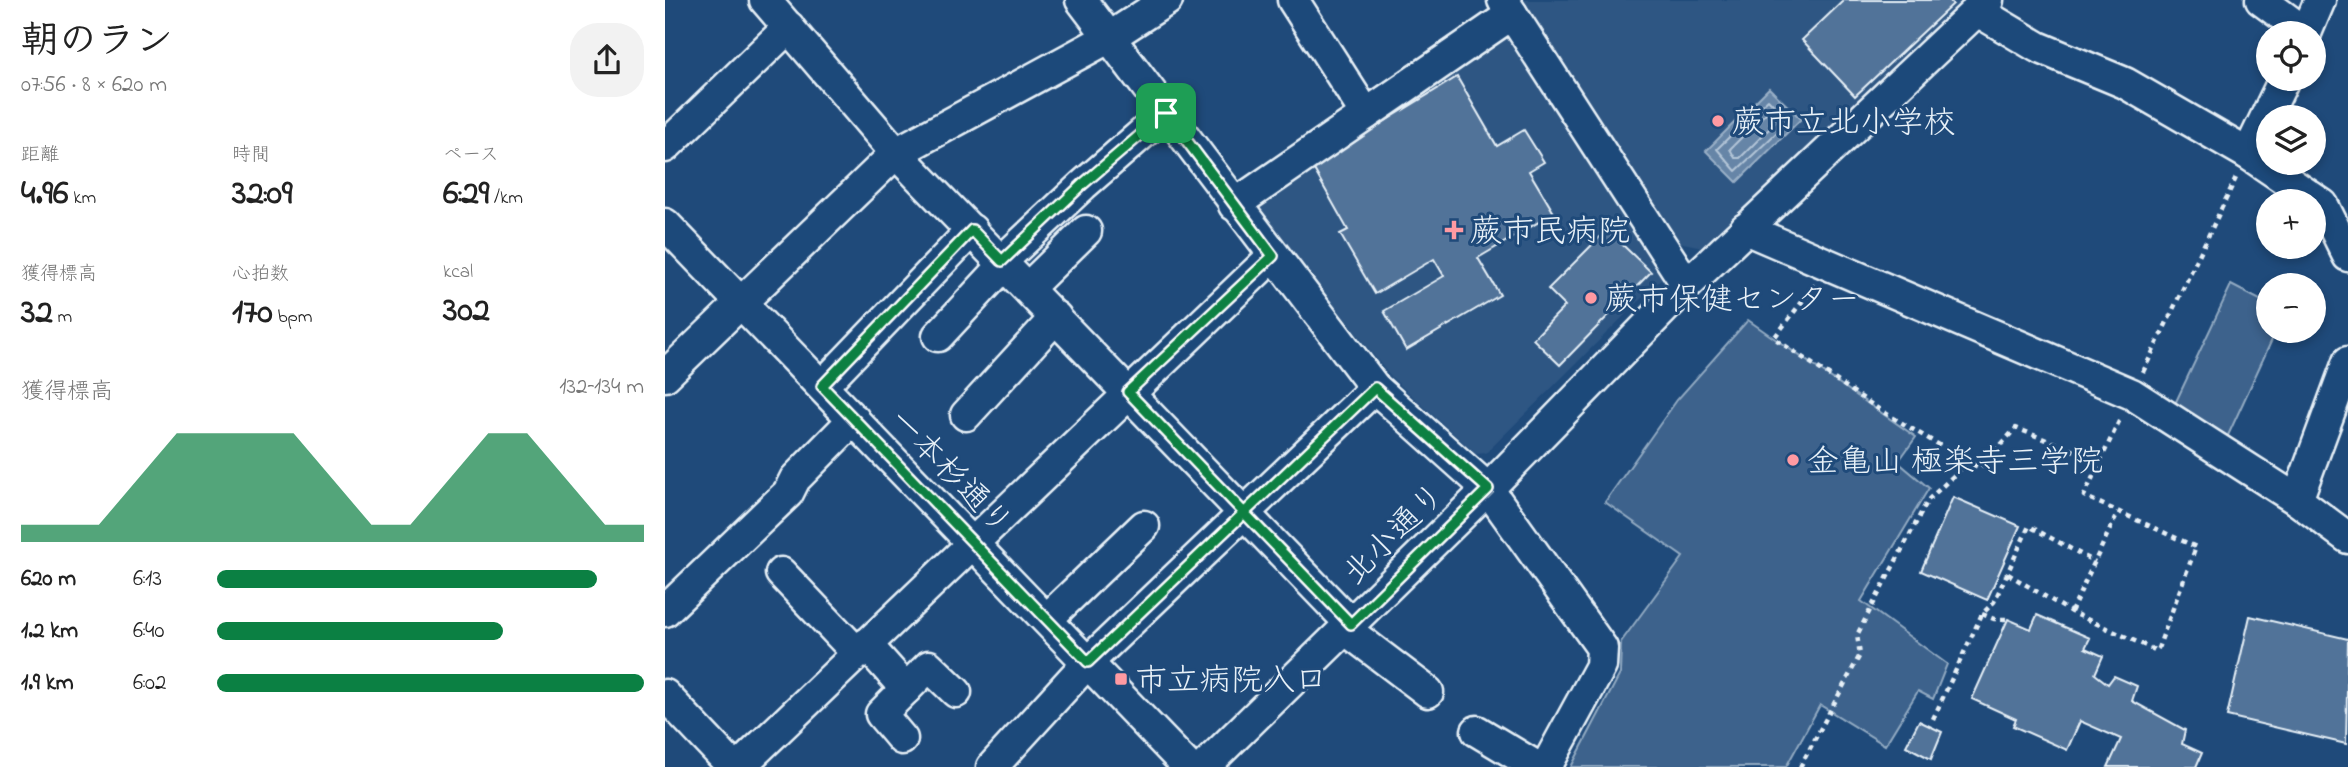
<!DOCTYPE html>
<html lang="ja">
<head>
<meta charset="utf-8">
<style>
	body { margin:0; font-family:"Indie Flower","Klee One",sans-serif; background:#f2f2f2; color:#222; height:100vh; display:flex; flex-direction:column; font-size:26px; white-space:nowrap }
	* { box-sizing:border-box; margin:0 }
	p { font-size:23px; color:#767676 }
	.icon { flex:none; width:38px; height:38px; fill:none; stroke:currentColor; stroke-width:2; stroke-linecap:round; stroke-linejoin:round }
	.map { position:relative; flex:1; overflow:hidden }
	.sheet { display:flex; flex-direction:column; background:#fff; width:665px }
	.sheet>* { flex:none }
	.controls { position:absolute; left:1591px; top:21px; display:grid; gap:14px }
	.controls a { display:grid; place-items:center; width:70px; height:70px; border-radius:50%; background:#fff; box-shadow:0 4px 10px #0003; font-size:35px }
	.pin { position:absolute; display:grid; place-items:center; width:60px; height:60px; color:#fff; margin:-30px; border-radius:14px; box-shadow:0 4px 10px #0006 }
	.round { display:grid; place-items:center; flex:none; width:74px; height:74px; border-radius:28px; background:#f2f2f2 }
	.overview { display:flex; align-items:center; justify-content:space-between; height:119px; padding:0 21px }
	h1 { font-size:38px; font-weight:700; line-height:52px }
	.figures { display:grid; grid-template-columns:repeat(3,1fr); gap:10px; height:119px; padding:7px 21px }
	.figures div { display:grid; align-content:center }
	.figures b { font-size:35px; font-weight:700 }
	.figures small { font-size:19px; font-weight:400 }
	.figures p { font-size:19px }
	.chart { height:196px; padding:14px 21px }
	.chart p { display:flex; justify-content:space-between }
	.chart svg { width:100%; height:126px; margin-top:7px; fill:#0b8043; opacity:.7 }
	ul { padding:0 21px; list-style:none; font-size:23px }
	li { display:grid; grid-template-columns:112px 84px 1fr; align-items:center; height:52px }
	li i { height:18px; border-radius:9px; background:#0b8043 }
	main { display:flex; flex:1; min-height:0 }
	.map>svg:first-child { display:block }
	.built { fill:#2e5683 }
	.green { fill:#3c628c; stroke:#92aac2; stroke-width:2 }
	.water { fill:#6685a7; stroke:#9ab0c7; stroke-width:2 }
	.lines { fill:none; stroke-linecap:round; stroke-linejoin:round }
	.shore { stroke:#b4c6d8; stroke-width:2 }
	.building { fill:#517399; stroke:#e8f1f8; stroke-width:2 }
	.minor-casing { stroke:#e8f1f8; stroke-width:35 }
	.path { stroke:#e8f1f8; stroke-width:4.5; stroke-dasharray:5 5; stroke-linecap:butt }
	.minor { stroke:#1f4a7a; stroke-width:30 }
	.route-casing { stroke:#fff; stroke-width:14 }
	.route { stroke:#0b8043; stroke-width:9 }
	.poi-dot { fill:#ff9aa2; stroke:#1f4a7a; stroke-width:2.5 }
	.labels { text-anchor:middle; stroke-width:6; stroke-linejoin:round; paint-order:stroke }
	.poi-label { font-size:32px; fill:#e8f1f8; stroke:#1f4a7a; text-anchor:start }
	.street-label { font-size:32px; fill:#e8f1f8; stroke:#1f4a7a }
</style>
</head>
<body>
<main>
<section class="sheet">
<div class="overview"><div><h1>朝のラン</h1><p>07:56 · 8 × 620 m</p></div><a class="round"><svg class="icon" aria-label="share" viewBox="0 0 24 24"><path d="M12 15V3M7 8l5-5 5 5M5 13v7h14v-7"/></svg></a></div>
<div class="figures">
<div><p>距離</p><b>4.96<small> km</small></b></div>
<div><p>時間</p><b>32:09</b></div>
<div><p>ペース</p><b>6:29<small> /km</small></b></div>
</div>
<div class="figures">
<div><p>獲得標高</p><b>32<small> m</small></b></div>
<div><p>心拍数</p><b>170<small> bpm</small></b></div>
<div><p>kcal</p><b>302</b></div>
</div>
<div class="chart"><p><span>獲得標高</span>132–134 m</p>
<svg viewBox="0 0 160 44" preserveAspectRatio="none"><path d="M0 44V38L10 38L20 38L30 22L40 6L50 6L60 6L70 6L80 22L90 38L100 38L110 22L120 6L130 6L140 22L150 38L160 38V44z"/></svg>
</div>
<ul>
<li><b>620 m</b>6:13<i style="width:89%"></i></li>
<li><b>1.2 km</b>6:40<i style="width:67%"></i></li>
<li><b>1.9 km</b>6:02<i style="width:100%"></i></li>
</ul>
</section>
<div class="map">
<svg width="1683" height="767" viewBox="0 0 1683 767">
	<rect width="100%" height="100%" fill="#1f4a7a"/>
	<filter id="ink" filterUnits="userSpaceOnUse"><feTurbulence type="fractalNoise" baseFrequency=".0143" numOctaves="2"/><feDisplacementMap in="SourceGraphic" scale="14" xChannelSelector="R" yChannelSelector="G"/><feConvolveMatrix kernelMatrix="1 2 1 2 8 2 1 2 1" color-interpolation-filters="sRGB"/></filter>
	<g filter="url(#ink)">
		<!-- built -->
		<g class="built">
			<polygon points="858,0 1298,0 1038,247 1013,242"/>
			<polygon points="839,33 997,278 821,453 811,454 724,375 589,202"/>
		</g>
		<!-- green -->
		<g class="green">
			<polygon points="1566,285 1603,304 1603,331 1611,331 1560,442 1508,408"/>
			<polygon points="1083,320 1251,437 1233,462 1264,488 1196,601 1282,664 1268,699 1253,691 1220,745 1155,705 1121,767 906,767 955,674 956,642 1018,557 940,502 1012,400"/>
		</g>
		<!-- water -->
		<polygon class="water" points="1104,88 1136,119 1072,182 1041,151"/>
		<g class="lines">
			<!-- shore -->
			<g class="shore">
				<polygon points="1103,99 1124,121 1071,171 1052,149"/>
				<polygon points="1102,112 1107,112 1112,121 1075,158 1070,158 1065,149"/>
			</g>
		</g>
		<!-- building -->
		<g class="building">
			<polygon points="1179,0 1284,0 1288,4 1190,96 1137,40"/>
			<polygon points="792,77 832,146 859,130 879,162 864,171 889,213 813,258 835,295 741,350 719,311 779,276 769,259 710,294 675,234 683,230 647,166"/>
			<polygon points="942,230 986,272 895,365 868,339 900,306 883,289"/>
			<polygon points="1288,497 1355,526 1322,600 1256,571"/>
			<polygon points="1372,615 1425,638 1420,648 1438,656 1430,674 1443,684 1449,676 1472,686 1467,701 1520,730 1517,744 1537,753 1531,767 1443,767 1456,739 1415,721 1402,750 1348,726 1351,719 1307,699 1343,619 1366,629"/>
			<polygon points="1585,616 1683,639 1681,744 1562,716"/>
			<polygon points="1254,721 1277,732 1266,759 1241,746"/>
		</g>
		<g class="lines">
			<defs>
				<g id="minor">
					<polyline points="100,0 231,153 686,624"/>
					<polyline points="416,0 710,388 823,489 937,648 936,666 881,767"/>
					<polyline points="628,0 701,114"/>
					<polyline points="838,0 1022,285"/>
					<polyline points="1596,0 1641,33"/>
					<polyline points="1311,10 1373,47 1460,83 1583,154 1658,205 1683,256"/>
					<polyline points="1641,33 1655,0"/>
					<polyline points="0,147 124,27"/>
					<polyline points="1583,154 1619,79"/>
					<polyline points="569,205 847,14"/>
					<polyline points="0,224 523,767"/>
					<polyline points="1080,229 1467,394 1632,500 1683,538"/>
					<polyline points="337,261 418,185 501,113"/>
					<polyline points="363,288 421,231"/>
					<polyline points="273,336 340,264"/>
					<polyline points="0,376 231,153 445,37 502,0"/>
					<polyline points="157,386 307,230"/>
					<polyline points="301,415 391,317"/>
					<polyline points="1632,500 1683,362"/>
					<polyline points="116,573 192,653"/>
					<polyline points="0,611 123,493 130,479 189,419"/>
					<polyline points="382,619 479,526"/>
					<polyline points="680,629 763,692"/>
					<polyline points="201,644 241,689"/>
					<polyline points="0,695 68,767"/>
					<polyline points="812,731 872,767"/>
					<polyline points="237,739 216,714 264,666 291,692"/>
					<polyline points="74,767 608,256"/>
					<polyline points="327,767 423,662 710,388"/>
					<polyline points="539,767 823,489 1022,285 1323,0"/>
				</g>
			</defs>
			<!-- minor casing -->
			<use href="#minor" class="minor-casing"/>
			<!-- path -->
			<g class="path">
				<polyline points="1150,285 1109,338 1215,410 1303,462"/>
				<polyline points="1478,372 1571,178"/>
				<polyline points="1343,574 1406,612 1492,651 1531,547 1419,496 1456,417"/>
				<polyline points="1406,612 1453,512"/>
				<polyline points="1317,614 1329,619 1343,619"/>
				<polyline points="1268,719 1317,614 1329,602 1364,526 1430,562"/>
				<polyline points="1135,767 1195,655 1192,635 1263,500 1303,462 1315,468 1351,428 1435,461"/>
			</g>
			<!-- minor -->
			<use href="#minor" class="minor"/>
		</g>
	</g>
	<g class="lines" filter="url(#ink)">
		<defs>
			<polyline id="route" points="501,113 418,184 337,261 307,230 157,386 423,662 710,388 823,489 686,624 463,392 608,256 501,113"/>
		</defs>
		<!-- route casing -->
		<use href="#route" class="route-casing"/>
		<!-- route -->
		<use href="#route" class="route"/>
	</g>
	<!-- markers -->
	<g class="poi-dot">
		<circle cx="1053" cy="121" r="7"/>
		<path d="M785.5 219.5h7v7h7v7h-7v7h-7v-7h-7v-7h7z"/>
		<circle cx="926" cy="298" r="7"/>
		<circle cx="1128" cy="460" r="7"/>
		<rect x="449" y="672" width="14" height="14" rx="3.5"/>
	</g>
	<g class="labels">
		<!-- poi labels -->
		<g class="poi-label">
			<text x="1067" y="132">蕨市立北小学校</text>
			<text x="805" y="241">蕨市民病院</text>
			<text x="940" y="309">蕨市保健センター</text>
			<text x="1142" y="471">金亀山 極楽寺三学院</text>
			<text x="470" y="690">市立病院入口</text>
		</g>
		<!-- street labels -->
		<g class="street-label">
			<text transform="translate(287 471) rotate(46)" y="11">一本杉通り</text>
			<text transform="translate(728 533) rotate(-45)" y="11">北小通り</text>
		</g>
	</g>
</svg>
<div class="controls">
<a><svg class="icon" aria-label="locate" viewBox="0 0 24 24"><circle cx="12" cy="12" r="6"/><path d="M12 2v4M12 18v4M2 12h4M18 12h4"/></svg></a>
<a><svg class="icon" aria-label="layers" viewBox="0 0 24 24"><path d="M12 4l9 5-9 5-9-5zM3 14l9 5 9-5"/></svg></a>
<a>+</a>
<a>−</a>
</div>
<div class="pin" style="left:501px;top:113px;background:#1e9e55"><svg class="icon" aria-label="arrive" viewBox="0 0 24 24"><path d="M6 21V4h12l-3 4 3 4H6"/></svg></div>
</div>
</main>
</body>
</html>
